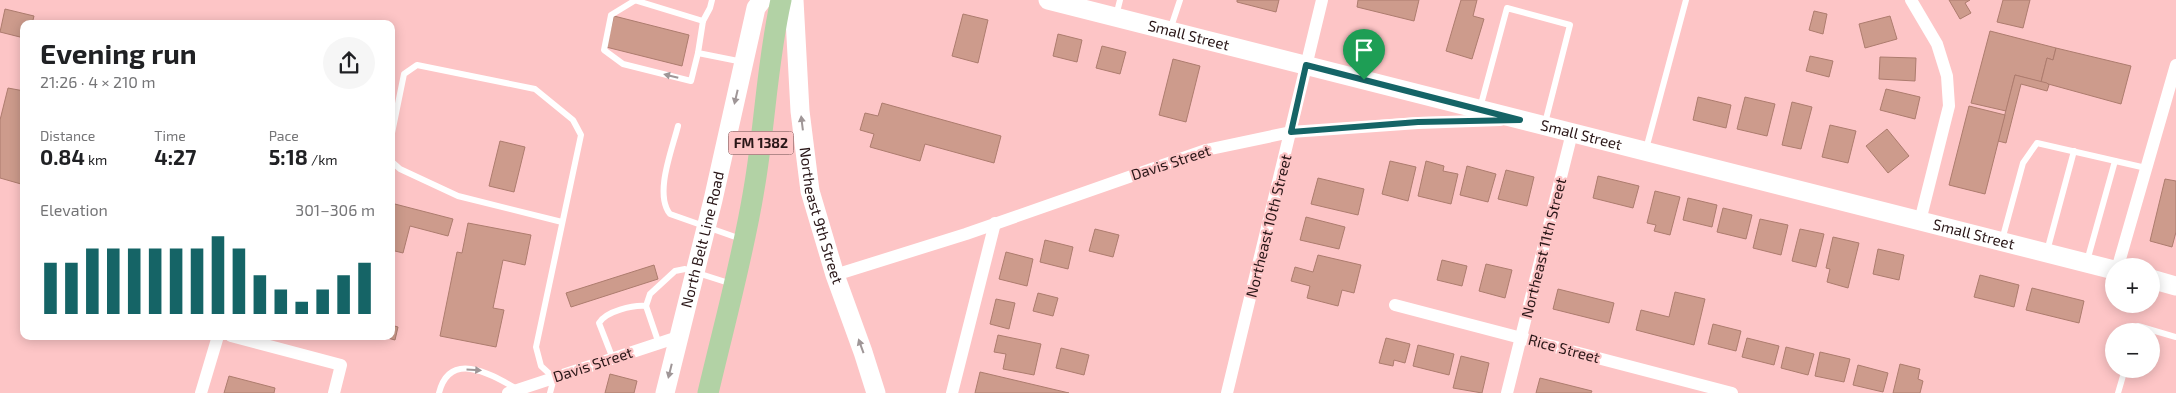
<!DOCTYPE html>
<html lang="en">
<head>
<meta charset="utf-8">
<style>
	body { margin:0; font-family:"Exo 2",sans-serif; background:#f6f6f6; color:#202124; height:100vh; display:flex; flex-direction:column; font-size:19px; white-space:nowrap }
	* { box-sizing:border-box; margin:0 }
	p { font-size:16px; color:#757577 }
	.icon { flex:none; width:28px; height:28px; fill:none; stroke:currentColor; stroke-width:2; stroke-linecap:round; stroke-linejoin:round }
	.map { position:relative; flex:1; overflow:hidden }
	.sheet { position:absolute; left:20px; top:20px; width:375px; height:320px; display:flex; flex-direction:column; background:#fff; border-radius:10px; box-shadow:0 2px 12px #0003 }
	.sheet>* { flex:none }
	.buttons { position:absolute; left:2105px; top:258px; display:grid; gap:10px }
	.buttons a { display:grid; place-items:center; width:55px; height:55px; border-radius:50%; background:#fff; box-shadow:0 2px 12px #0003; font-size:25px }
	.pin { position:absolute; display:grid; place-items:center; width:42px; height:42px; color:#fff; margin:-51px -21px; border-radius:50% 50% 50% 0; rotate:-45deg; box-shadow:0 0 5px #0007 }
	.pin .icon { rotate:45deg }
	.round { display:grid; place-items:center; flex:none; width:52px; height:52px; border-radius:26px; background:#f6f6f6 }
	.head { display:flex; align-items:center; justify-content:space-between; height:85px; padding:0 20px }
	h1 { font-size:28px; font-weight:700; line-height:38px }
	.figures { display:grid; grid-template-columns:repeat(3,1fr); gap:8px; height:85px; padding:5px 20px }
	.figures div { display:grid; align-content:center }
	.figures b { font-size:21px; font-weight:700 }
	.figures small { font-size:14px; font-weight:400 }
	.figures p { font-size:14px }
	.chart { height:140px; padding:10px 20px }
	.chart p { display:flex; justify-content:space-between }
	.chart svg { width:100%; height:90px; margin-top:5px; stroke:#156466; stroke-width:6 }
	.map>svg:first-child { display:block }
	.building { fill:#cd9b8c; stroke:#ad7c6e }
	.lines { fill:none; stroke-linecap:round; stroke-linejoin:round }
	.lane { stroke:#fff; stroke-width:6 }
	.street { stroke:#fff; stroke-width:12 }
	.secondary { stroke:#fff; stroke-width:19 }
	.primary { stroke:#b2d2a5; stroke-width:21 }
	.oneway { fill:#9f9697 }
	.route-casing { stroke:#fff; stroke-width:10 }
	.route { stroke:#156466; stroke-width:6 }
	.labels { text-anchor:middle; stroke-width:4.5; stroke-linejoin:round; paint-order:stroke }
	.shield { fill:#fdc5c6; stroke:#694a4c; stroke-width:1 }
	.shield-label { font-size:14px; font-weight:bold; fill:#291617 }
	.street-label { font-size:15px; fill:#291617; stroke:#fdc5c6 }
</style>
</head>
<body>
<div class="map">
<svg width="2176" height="393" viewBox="0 0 2176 393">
	<rect width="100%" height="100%" fill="#fdc5c6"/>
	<!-- building -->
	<g class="building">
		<polygon points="1237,0 1279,0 1276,12 1237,2"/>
		<polygon points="1358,0 1419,0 1414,21 1357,7"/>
		<polygon points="1461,0 1477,0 1473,16 1484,19 1472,59 1446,51"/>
		<polygon points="1949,0 1970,0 1965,3 1971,13 1960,19"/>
		<polygon points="2003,0 2030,0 2023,28 1997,22"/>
		<polygon points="5,9 34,16 32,24 24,24 24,38 0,32"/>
		<polygon points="1814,11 1827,14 1823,34 1809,30"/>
		<polygon points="963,14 988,20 978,63 952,56"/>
		<polygon points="614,16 689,35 682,66 606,47"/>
		<polygon points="1890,16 1897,39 1865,48 1859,24"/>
		<polygon points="1990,31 2056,48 2053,60 2047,58 2041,82 2015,75 2006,111 1971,103"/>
		<polygon points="1058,34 1082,40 1077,62 1053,56"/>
		<polygon points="1102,46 1126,52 1120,74 1096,68"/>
		<polygon points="2056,48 2131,66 2121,104 2041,82 2047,58 2053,60"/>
		<polygon points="1810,56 1833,61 1829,77 1806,71"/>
		<polygon points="1880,57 1916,58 1915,81 1879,79"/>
		<polygon points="1173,59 1200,66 1186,122 1159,115"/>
		<polygon points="2015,75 2047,83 2049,85 2047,91 2021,84 2006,143 1998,141"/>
		<polygon points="8,88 24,91 24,174 21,184 0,178 0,120"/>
		<polygon points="1886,89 1920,97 1915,119 1880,110"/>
		<polygon points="1698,97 1731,105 1726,128 1693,120"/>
		<polygon points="1745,97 1775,104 1767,136 1737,129"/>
		<polygon points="1792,102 1812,107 1801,149 1782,145"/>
		<polygon points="882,103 1001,136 994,163 925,144 920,161 870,147 874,134 860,130 865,113 878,116"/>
		<polygon points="1969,106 2005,115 1985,194 1949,185"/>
		<polygon points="1830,125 1856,131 1848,163 1822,157"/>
		<polygon points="1887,129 1909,156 1888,173 1866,146"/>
		<polygon points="500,141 525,147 514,192 489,186"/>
		<polygon points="1390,161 1416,167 1408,201 1382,194"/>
		<polygon points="1426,161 1444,166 1443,171 1458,174 1451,204 1418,196"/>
		<polygon points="1467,166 1496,174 1488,202 1460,195"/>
		<polygon points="1506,170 1534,177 1527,206 1498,199"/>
		<polygon points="1598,176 1639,186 1633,208 1593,198"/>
		<polygon points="1318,178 1364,189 1358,215 1311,204"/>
		<polygon points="2165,179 2176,181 2176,232 2172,247 2150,241"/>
		<polygon points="1655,191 1680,197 1670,235 1654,231 1656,225 1647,223"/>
		<polygon points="1688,198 1717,205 1712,227 1683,220"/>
		<polygon points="391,203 453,219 448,236 410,226 403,253 391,250"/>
		<polygon points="1723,208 1752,215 1746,239 1717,232"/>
		<polygon points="1306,217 1345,227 1339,249 1300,240"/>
		<polygon points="1760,219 1788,225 1781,255 1753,248"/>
		<polygon points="468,223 531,235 525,265 503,260 493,308 504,310 496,347 440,336 457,252 462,253"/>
		<polygon points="1095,229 1119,235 1113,257 1089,251"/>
		<polygon points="1800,229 1824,234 1816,267 1792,261"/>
		<polygon points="1833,237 1859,243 1848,288 1827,282 1830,269 1826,268"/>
		<polygon points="1045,240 1073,247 1068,269 1040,262"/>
		<polygon points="1878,249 1904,255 1899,280 1873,274"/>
		<polygon points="1006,252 1033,259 1027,286 999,279"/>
		<polygon points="1318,255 1361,265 1354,293 1342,290 1338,306 1307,298 1310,286 1291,281 1295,267 1313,272"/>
		<polygon points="1442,260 1467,266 1462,286 1437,280"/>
		<polygon points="1486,264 1512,270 1505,298 1479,291"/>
		<polygon points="654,265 658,279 571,307 566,293"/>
		<polygon points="1980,275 2019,285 2014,307 1974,297"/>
		<polygon points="2032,288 2084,301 2079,323 2026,310"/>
		<polygon points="1558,289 1614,303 1609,323 1553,309"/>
		<polygon points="1675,292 1705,299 1694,345 1636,330 1641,310 1669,317"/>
		<polygon points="1038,293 1058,298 1053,316 1033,311"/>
		<polygon points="996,299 1015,303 1009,329 990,324"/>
		<polygon points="1713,324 1741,331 1736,351 1708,344"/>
		<polygon points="391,325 398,327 395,340 380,336 391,336"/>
		<polygon points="998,335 1041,344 1034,375 1003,369 1006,354 994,352"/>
		<polygon points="1386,338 1410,344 1405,363 1394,360 1393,366 1379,363"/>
		<polygon points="1747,338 1779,346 1774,365 1742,357"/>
		<polygon points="1418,345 1454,354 1449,375 1413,366"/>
		<polygon points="1786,347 1814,354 1808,375 1781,368"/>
		<polygon points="1061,348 1089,355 1084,375 1056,368"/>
		<polygon points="1820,352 1850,359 1844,382 1815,376"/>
		<polygon points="1461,356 1489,363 1482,393 1453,388"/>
		<polygon points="1900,364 1920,369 1918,379 1923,381 1920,393 1893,393"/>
		<polygon points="1858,365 1888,373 1883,392 1853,385"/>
		<polygon points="980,372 1069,393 975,393"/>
		<polygon points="610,374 637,381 634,393 605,393"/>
		<polygon points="229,376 275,388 274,393 224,393"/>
		<polygon points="1540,378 1592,391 1591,393 1536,393"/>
	</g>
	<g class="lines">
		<!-- lane -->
		<g class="lane">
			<polyline points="634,0 703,21 698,53 743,62"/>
			<polyline points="634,1 611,15 604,50 623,64 691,81 698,53"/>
			<polyline points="1116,16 1120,0"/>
			<polyline points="703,21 710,8 712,0"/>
			<polyline points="1170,30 1180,0"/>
			<polyline points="1480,108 1507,8 1570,25 1545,123"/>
			<path d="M678 126C672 150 654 194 670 214L741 239"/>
			<polyline points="391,138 404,74 417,65 535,89 573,120 581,135 536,347 541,366 554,378 550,393"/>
			<polyline points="1646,149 1686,0"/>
			<polyline points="391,161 400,169 458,196 562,222"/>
			<polyline points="2002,240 2023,163 2037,143 2146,168"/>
			<polyline points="2047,251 2074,151"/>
			<polyline points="2087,261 2115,161"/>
			<polyline points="646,306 650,294 675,271 685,269 732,284"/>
			<polyline points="2136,331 2138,326 2176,337"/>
			<path d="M613 359 599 323C606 311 633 305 646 306L659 344"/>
			<path d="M439 393C450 349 492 375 517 389"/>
			<polyline points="2118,393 2125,369"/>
		</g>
		<!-- street -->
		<g class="street">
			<polyline points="1911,0 1937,44 1947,76 1949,106 1920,221"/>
			<polyline points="2118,266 2176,65"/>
			<polyline points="835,275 966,234 1206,150 1291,132 1418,123 1500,120"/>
			<polyline points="1395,305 1732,393"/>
			<polyline points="231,336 341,365 334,393"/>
			<polyline points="201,393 218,336"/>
			<polyline points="508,393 678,337"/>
			<polyline points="952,393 995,223"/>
			<polyline points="1227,393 1322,0"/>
			<polyline points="1507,393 1572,133"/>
		</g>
		<!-- secondary -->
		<g class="secondary">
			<path id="s1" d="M794 0 800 111 810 191 835 275 863 352 876 393"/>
			<path id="s2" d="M1048 0 2114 270"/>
			<polyline points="2151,279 2176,286"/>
			<path id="s3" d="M665 393 713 200 756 8 762 0"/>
		</g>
		<!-- primary -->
		<path class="primary" d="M708 393C724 325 743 257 754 189 765 126 767 62 781 0"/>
	</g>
	<!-- one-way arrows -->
	<defs><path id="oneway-solid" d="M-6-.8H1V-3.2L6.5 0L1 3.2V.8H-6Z" transform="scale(1.25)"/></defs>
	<g class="oneway">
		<use href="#oneway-solid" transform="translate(671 76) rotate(-166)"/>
		<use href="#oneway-solid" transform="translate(736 97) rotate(103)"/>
		<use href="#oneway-solid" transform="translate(802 123) rotate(-97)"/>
		<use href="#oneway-solid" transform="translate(861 346) rotate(-110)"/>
		<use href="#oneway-solid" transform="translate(474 370) rotate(4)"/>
		<use href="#oneway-solid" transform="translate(670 371) rotate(104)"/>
	</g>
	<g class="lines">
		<defs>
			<polygon id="route" points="1306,65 1520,120 1418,122 1291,132"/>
		</defs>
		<!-- route casing -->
		<use href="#route" class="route-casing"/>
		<!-- route -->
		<use href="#route" class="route"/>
	</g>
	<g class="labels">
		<!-- shield labels -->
		<rect class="shield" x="728.5" y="131.5" width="65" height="23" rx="4"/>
		<g class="shield-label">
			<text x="761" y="148">FM 1382</text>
		</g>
		<!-- street labels -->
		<g class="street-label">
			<text dy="5" stroke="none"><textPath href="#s2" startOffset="145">Small Street</textPath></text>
			<text dy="5" stroke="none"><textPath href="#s2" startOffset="550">Small Street</textPath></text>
			<text transform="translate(1171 163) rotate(-18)" y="5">Davis Street</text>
			<text dy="5" stroke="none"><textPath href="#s1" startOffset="218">Northeast 9th Street</textPath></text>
			<text transform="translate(1269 226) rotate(-76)" y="5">Northeast 10th Street</text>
			<text dy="5" stroke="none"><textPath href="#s2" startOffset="955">Small Street</textPath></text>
			<text dy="5" stroke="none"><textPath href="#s3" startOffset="158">North Belt Line Road</textPath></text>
			<text transform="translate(1544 248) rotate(-76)" y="5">Northeast 11th Street</text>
			<text transform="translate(1564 349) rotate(15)" y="5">Rice Street</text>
			<text transform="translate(593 365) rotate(-18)" y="5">Davis Street</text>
		</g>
	</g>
</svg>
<div class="buttons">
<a>+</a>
<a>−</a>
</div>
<div class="pin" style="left:1364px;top:80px;background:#1e9e55"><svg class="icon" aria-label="arrive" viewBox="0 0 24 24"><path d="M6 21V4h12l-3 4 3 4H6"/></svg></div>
<section class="sheet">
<div class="head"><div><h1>Evening run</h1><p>21:26 · 4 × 210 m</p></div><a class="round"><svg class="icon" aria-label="share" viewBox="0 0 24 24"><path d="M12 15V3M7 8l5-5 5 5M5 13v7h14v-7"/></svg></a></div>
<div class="figures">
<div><p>Distance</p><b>0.84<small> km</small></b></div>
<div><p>Time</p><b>4:27</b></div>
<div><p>Pace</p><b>5:18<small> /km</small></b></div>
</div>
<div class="chart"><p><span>Elevation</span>301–306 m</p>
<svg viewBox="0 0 160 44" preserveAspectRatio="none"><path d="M5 44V19M15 44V19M25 44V12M35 44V12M45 44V12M55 44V12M65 44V12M75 44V12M85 44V6M95 44V12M105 44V25M115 44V32M125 44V38M135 44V32M145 44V25M155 44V19"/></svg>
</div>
</section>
</div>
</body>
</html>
